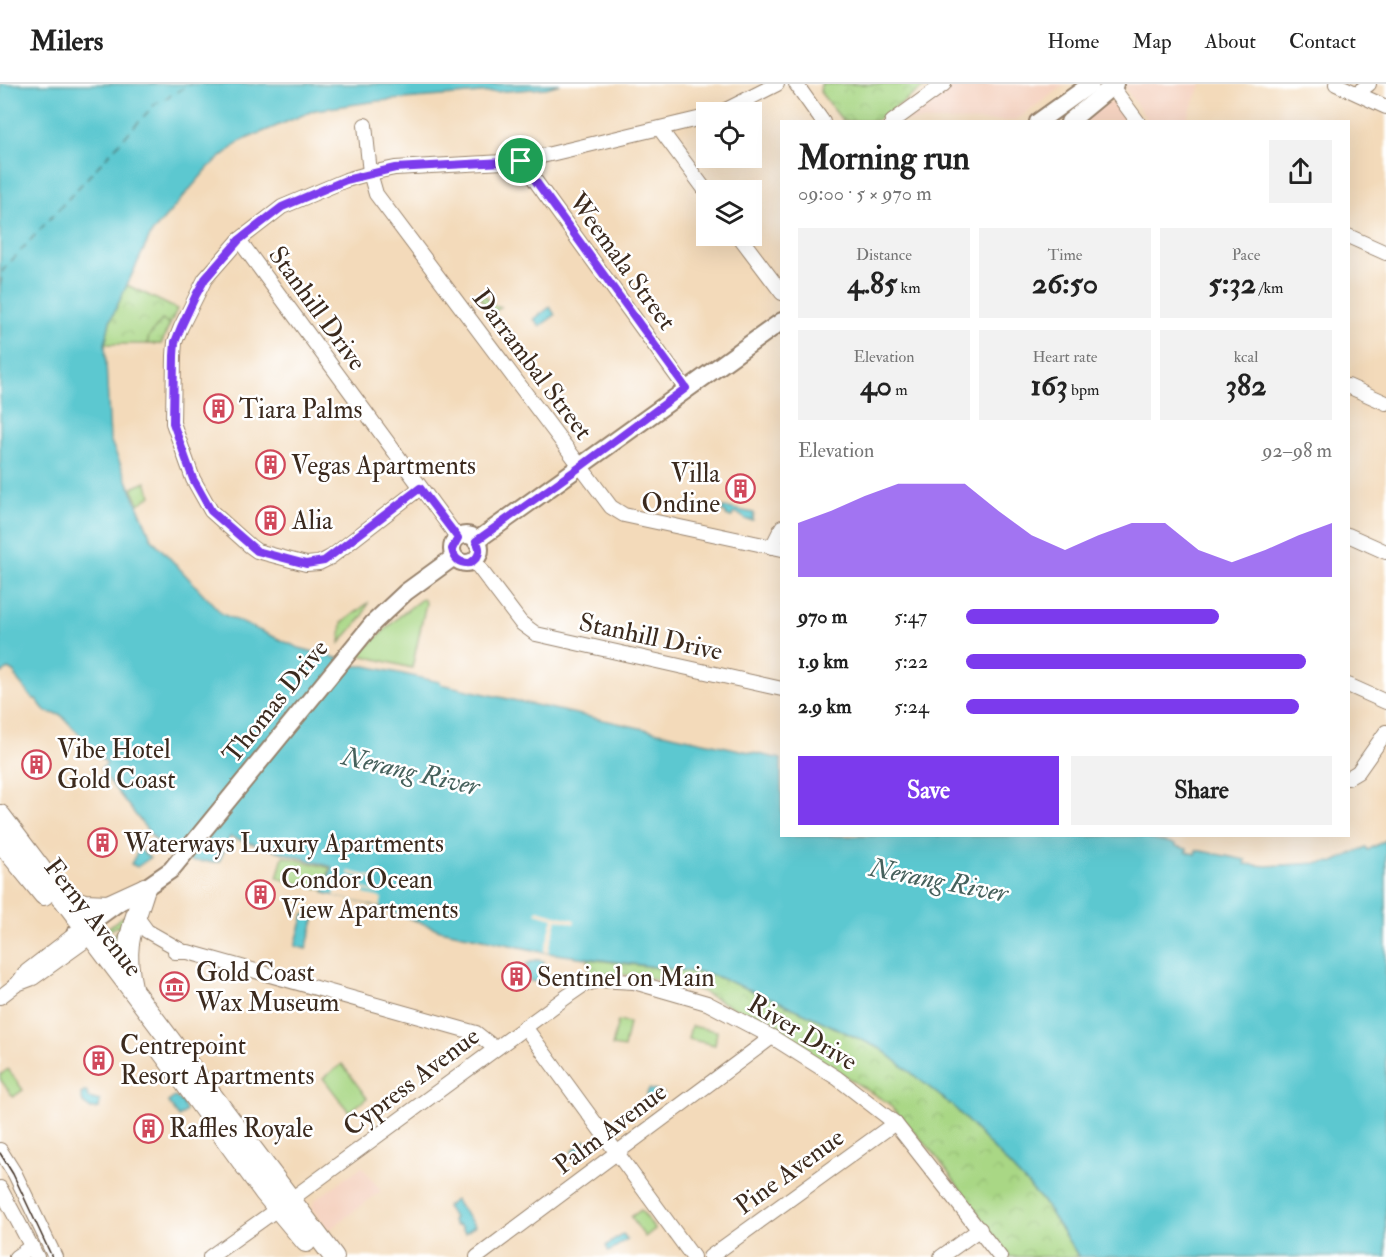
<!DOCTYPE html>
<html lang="en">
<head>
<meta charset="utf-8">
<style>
	body { margin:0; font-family:"IM FELL Double Pica",serif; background:#f2f2f2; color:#222; height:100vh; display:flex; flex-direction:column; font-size:22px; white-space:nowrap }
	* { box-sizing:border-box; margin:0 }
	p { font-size:20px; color:#767676 }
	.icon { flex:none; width:33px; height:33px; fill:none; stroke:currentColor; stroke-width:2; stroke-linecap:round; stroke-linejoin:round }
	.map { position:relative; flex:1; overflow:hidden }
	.sheet { position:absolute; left:780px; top:36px; width:570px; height:717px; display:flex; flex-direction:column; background:#fff; border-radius:0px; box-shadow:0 6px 24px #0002 }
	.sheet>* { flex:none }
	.buttons { position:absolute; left:696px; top:18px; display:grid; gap:12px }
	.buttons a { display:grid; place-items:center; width:66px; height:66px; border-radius:0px; background:#fff; box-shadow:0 6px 24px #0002; font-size:30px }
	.pin { position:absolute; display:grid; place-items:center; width:51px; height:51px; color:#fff; margin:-26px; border:3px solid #fff; border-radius:50%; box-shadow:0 2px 6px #0007 }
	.round { display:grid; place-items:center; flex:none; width:63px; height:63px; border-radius:0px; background:#f2f2f2 }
	.summary { display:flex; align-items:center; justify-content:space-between; height:102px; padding:0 18px }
	h1 { font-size:33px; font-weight:800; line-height:45px }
	.stats { display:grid; grid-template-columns:repeat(3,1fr); gap:9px; height:102px; padding:6px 18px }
	.stats div { display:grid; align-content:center; border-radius:0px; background:#f2f2f2; text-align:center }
	.stats b { font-size:30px; font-weight:800 }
	.stats small { font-size:16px; font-weight:400 }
	.stats p { font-size:16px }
	.chart { height:168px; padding:12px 18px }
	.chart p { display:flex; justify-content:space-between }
	.chart svg { width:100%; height:108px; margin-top:6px; fill:#7c3aed; opacity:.7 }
	.cta { display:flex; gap:12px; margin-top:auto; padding:12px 18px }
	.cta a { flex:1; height:69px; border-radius:0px; background:#7c3aed; color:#fff; font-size:24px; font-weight:800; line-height:69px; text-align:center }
	.cta a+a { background:#f2f2f2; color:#222 }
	ul { padding:0 18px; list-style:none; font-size:20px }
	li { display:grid; grid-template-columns:96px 72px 1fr; align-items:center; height:45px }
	li i { height:15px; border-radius:8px; background:#7c3aed }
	header { display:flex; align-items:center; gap:36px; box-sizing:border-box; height:84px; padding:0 30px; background:#fff; border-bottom:2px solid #e0e0e0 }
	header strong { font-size:28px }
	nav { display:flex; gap:33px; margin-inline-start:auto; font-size:21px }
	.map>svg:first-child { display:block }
	.built { fill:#f5d3c1 }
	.grass { fill:#a9d785; stroke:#728052; stroke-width:1.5 }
	.park { fill:url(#park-crowns); stroke:#728052; stroke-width:1.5 }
	.garden { fill:url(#garden-dots); stroke:#728052; stroke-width:1.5 }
	.water { fill:#5bc8d0; stroke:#4b7977; stroke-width:1.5 }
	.pier { fill:#f3daba }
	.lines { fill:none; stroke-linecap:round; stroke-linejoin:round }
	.ferry { stroke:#46615c; stroke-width:1.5; stroke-dasharray:8 6; stroke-linecap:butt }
	.minor-casing { stroke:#97826c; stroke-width:16 }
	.major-casing { stroke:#97826c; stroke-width:20 }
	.highway-casing { stroke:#97826c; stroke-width:22 }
	.minor { stroke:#fff; stroke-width:14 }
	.major { stroke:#fff; stroke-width:16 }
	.highway { stroke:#fff; stroke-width:20 }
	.tram { stroke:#3b2a1e; stroke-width:1.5 }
	.route-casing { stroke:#fff; stroke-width:12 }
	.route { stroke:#7c3aed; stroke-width:8 }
	.labels { text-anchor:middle; stroke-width:5; stroke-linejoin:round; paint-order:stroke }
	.street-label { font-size:26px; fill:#3b2a1e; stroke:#fff }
	.poi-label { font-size:26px; fill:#3b2a1e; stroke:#fff; text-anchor:start }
	.water-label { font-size:27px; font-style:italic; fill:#46615c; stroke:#fff }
</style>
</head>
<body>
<header>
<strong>Milers</strong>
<nav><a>Home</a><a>Map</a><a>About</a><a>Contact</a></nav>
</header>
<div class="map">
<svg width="1386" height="1173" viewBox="0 0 1386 1173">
	<defs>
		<pattern id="park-crowns" width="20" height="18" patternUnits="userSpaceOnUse" patternTransform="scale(1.5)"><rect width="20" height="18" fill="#a9d785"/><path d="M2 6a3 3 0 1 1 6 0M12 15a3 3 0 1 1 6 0" fill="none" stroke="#92b972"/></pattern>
		<pattern id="garden-dots" width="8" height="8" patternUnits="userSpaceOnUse" patternTransform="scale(1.5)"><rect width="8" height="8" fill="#a9d785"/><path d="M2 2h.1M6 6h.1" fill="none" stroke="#92b972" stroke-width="1.8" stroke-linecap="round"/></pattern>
	</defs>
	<rect width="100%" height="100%" fill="#fff"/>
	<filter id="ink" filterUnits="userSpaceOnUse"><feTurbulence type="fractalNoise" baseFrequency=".0167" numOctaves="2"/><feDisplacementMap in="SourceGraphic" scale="12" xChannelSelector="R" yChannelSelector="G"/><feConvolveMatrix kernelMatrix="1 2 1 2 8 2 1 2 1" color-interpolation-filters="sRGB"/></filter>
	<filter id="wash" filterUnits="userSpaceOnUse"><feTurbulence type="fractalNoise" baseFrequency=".008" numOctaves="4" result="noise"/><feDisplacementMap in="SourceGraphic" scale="24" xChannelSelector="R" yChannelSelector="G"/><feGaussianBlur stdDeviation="1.35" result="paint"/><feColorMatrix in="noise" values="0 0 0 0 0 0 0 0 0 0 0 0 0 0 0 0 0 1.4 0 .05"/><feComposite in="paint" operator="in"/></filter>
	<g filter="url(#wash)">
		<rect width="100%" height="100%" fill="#f3daba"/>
		<!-- built -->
		<g class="built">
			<polygon points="955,0 1066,0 1015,37 904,37"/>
			<polygon points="1126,0 1202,0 1185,38 1148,37 1127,7"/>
			<polygon points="1105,18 1110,18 1118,21 1125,31 1125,37 1082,38"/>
			<polygon points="362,1082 381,1107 329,1146 313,1126 312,1122 315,1116"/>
		</g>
		<!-- grass -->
		<g class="grass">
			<polygon points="146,398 151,412 139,420 132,404"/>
			<polygon points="423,514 426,519 412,584 360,571 356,573 402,530"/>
			<polygon points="368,519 363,532 340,559 342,539"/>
			<polygon points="283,772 330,784 324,806 277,794"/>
			<polygon points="618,937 629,939 624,964 612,962"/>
			<polygon points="691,942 717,947 715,961 688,955"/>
			<polygon points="342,980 367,1014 349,1028 323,994"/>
			<polygon points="8,985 23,1006 13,1013 0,995 0,991"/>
			<polygon points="641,1126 655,1145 645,1153 631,1133"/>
		</g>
		<!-- park -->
		<g class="park">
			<polygon points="821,0 928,0 876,37 843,37 820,8"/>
			<polygon points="127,201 177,225 161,260 105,260 110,237"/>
			<polygon points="588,875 710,890 776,916 881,965 954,1023 1042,1116 1079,1173 1010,1173 933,1068 888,1019 755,935 699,906 637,891 590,890"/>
		</g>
		<!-- garden -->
		<g class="garden">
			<polygon points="482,207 492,221 501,223 493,229 489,223 486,224 478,209"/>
			<polygon points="162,236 170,240 161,260 147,260 149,252"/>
			<polygon points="122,833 126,833 124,860 118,861 112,852 120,846 117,842 108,848 106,845"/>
		</g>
		<!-- water -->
		<g class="water">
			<path d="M0 0H560L546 4 378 17 315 26 241 57 209 83 151 150 110 237 105 260 110 355 151 454 222 530 299 564 352 578 349 582H366L440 598V600L781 675 782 752H1138L1176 760V762L1187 765 1186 768 1195 770 1196 766 1246 776 1245 780 1266 782 1334 778 1366 763 1368 766 1386 756V1173H1079L1042 1116 954 1023 881 965 776 916 710 890 548 869 440 846 380 823 324 809 332 783 230 753 219 778 191 777 155 756 100 685 107 680 61 631 46 628 36 615H34L29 611 27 607C22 601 17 599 15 589L8 585 3 589 0 588Z"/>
			<polygon points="550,223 555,231 540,242 534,235"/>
			<polygon points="723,423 754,429 753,436 747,436 737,429 733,430 732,433 726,432 726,429 722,428"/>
			<polygon points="139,765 150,774 137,783 131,780"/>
			<polygon points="304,830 315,833 306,865 295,862"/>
			<polygon points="536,876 544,877 541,889 537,898 530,897 526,880"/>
			<polygon points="649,1005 663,1009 664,1011 652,1019 646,1012"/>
			<polygon points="86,1007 89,1014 100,1017 99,1024 91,1025 83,1019 81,1010"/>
			<polygon points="175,1013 182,1018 186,1027 179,1033 168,1018"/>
			<polygon points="585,1056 589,1059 589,1064 579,1072 573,1073 572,1068"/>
			<polygon points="455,1116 475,1142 465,1149 459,1141 456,1142 452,1136 454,1134 446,1123"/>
			<polygon points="623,1150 627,1155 609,1168 606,1162"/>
		</g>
		<!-- pier -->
		<g class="pier">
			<polygon points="349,787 378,794 378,796 365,794 362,804 378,808 378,810 365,807 364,810 382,814 380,823 334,812 337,800 342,802 343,799 359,803 361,793 348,790"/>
			<polygon points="537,826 575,836 574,840 557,835 548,869 544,868 553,834 536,829"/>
		</g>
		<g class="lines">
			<!-- ferry -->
			<polyline class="ferry" points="0,202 3,186 155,20 191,0"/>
		</g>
	</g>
	<g filter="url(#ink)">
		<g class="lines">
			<defs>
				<g id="minor">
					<polyline points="796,0 823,38"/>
					<polyline points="1110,0 1138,38"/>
					<polyline points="1336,0 1386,23"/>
					<polyline points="1357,9 1369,0"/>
					<polyline points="722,28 777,0"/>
					<polyline points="892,38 944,0"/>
					<polyline points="365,41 370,89 376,110 611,423 624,431 782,465"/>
					<polyline points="660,45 706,107"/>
					<polyline points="521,77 686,305"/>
					<polyline points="739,152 782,209"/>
					<polyline points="1348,152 1386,169"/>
					<polyline points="239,156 205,195 181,243 175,258 174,272 173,339 193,395 211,427 250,462 257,467 306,480 319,479 331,473 420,404"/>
					<polyline points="1348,302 1386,319"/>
					<polyline points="1348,451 1386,468"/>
					<polyline points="458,454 239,156 282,123 346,96 370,89 395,84 521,77 706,33"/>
					<polyline points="772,463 782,443"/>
					<polyline points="474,477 521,539 536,550 782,605"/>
					<polyline points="1348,601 1386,618"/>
					<polyline points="1348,694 1358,688 1386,648"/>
					<polyline points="136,832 147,847 184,868"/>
					<polyline points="175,868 188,868 476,949 495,964"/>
					<polyline points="17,900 27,887 75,850"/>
					<polyline points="0,913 17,900 33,894 82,859"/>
					<polyline points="525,943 693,1173"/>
					<polyline points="0,1066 15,1090 55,1173"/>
					<polyline points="0,1104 37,1173"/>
					<polyline points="16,1173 32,1162"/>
					<polyline points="210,1173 301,1108 569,911 582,902 598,896 634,898 707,919 772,953 837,994 895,1039 1000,1173"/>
					<polyline points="477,1173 772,953"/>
					<polyline points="710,1173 895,1039"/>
					<polyline points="941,1173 980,1145"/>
				</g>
				<g id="major">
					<polyline points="1038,38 1091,0"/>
					<polyline points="1069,38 1115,0"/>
					<circle cx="466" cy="465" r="14"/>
					<polyline points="476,457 782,237"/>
					<polyline points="75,850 122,816 145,804 171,786 373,539 406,508 454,473"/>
				</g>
				<g id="highway">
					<polyline points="0,731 334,1173"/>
					<polyline points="0,757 44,811"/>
					<polyline points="61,813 85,820 108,821 145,804"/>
					<path d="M132 903C122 859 133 844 145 804"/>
					<polyline points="161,966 265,1109 306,1158"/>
				</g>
			</defs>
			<!-- minor casing -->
			<use href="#minor" class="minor-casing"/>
			<!-- major casing -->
			<use href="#major" class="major-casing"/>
			<!-- highway casing -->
			<use href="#highway" class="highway-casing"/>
			<!-- minor -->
			<use href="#minor" class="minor"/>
			<!-- major -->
			<use href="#major" class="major"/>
			<!-- highway -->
			<use href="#highway" class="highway"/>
			<!-- tram -->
			<polyline class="tram" points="0,1069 13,1090 52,1173"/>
		</g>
	</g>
	<g class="lines" filter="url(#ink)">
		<defs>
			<path id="route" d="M521 77 686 304 580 383 476 457C482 466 479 474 470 479 460 480 454 475 452 465L458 454 420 404 324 477 306 480 257 467 211 427 193 395 173 339 174 272 175 258 181 243 196 211 205 195 239 156 282 123 346 96 395 84Z"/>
		</defs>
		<!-- route casing -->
		<use href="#route" class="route-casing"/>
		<!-- route -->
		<use href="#route" class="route"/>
	</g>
	<!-- icons -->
	<defs>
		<symbol id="building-ring" viewBox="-11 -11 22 22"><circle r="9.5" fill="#fff" stroke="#d1495b" stroke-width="1.5"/><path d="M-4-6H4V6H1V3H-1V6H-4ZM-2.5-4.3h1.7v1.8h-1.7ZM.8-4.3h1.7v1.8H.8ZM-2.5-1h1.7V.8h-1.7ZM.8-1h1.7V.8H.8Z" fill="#d1495b"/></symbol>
		<symbol id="museum-ring" viewBox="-11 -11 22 22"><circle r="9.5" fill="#fff" stroke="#d1495b" stroke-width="1.5"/><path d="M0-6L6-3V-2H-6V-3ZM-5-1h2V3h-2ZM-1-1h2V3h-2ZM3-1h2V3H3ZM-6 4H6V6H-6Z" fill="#d1495b"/></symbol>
	</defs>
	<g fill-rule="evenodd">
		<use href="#building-ring" x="202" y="308" width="33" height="33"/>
		<use href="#building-ring" x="254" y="364" width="33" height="33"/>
		<use href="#building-ring" x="724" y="388" width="33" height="33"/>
		<use href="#building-ring" x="254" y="420" width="33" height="33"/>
		<use href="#building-ring" x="20" y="664" width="33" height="33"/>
		<use href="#building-ring" x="86" y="742" width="33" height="33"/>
		<use href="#building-ring" x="244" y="794" width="33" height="33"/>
		<use href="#building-ring" x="500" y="876" width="33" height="33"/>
		<use href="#museum-ring" x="158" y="886" width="33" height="33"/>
		<use href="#building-ring" x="82" y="960" width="33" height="33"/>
		<use href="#building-ring" x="132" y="1028" width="33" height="33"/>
	</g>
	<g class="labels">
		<!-- street labels -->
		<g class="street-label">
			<text transform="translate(623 177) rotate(54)" y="9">Weemala Street</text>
			<text transform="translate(318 224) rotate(54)" y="9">Stanhill Drive</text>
			<text transform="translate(533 280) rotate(53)" y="9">Darrambal Street</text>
			<text transform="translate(651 552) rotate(12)" y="9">Stanhill Drive</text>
			<text transform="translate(275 617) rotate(-51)" y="9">Thomas Drive</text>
			<text transform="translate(94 833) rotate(52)" y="9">Ferny Avenue</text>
			<text transform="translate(803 948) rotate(31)" y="9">River Drive</text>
			<text transform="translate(411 997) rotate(-37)" y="9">Cypress Avenue</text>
			<text transform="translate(610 1044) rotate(-37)" y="9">Palm Avenue</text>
			<text transform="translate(789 1087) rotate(-36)" y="9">Pine Avenue</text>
		</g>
		<!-- poi labels -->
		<g class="poi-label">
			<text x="239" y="334">Tiara Palms</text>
			<text x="291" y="390">Vegas Apartments</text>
			<text x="720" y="398" text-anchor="end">Villa<tspan x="720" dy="30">Ondine</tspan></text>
			<text x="292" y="445">Alia</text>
			<text x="57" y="674">Vibe Hotel<tspan x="57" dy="30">Gold Coast</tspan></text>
			<text x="124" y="768">Waterways Luxury Apartments</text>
			<text x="281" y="804">Condor Ocean<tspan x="281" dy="30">View Apartments</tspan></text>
			<text x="196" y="897">Gold Coast<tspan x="196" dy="30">Wax Museum</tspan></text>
			<text x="537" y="902">Sentinel on Main</text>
			<text x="120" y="970">Centrepoint<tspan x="120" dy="30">Resort Apartments</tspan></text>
			<text x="169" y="1053">Raffles Royale</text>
		</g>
		<!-- water labels -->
		<g class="water-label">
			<text transform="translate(411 687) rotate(13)" y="9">Nerang River</text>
			<text transform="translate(939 796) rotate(11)" y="9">Nerang River</text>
		</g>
	</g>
</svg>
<div class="buttons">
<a><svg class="icon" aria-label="locate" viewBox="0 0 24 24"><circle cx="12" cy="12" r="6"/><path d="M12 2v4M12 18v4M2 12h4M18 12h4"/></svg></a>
<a><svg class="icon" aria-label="layers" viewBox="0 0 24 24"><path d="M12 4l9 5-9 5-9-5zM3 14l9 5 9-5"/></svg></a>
</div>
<div class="pin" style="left:521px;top:77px;background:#1e9e55"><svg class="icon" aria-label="arrive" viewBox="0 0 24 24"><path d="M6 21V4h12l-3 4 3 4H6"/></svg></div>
<section class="sheet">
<div class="summary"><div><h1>Morning run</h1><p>09:00 · 5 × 970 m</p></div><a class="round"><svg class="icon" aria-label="share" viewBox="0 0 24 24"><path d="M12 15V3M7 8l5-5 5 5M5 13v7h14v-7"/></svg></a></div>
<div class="stats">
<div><p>Distance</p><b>4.85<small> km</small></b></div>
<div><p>Time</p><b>26:50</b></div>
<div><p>Pace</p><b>5:32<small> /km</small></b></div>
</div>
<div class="stats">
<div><p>Elevation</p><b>40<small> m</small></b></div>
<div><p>Heart rate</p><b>163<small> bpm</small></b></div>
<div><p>kcal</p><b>382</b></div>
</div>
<div class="chart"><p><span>Elevation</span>92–98 m</p>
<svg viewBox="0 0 160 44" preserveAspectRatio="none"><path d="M0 44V22L10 17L20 11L30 6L40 6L50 6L60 17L70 27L80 33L90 27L100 22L110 22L120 33L130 38L140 33L150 27L160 22V44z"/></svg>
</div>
<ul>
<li><b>970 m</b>5:47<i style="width:69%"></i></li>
<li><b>1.9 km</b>5:22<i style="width:93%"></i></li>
<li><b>2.9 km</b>5:24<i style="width:91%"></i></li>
</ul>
<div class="cta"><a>Save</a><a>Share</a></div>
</section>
</div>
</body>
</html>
